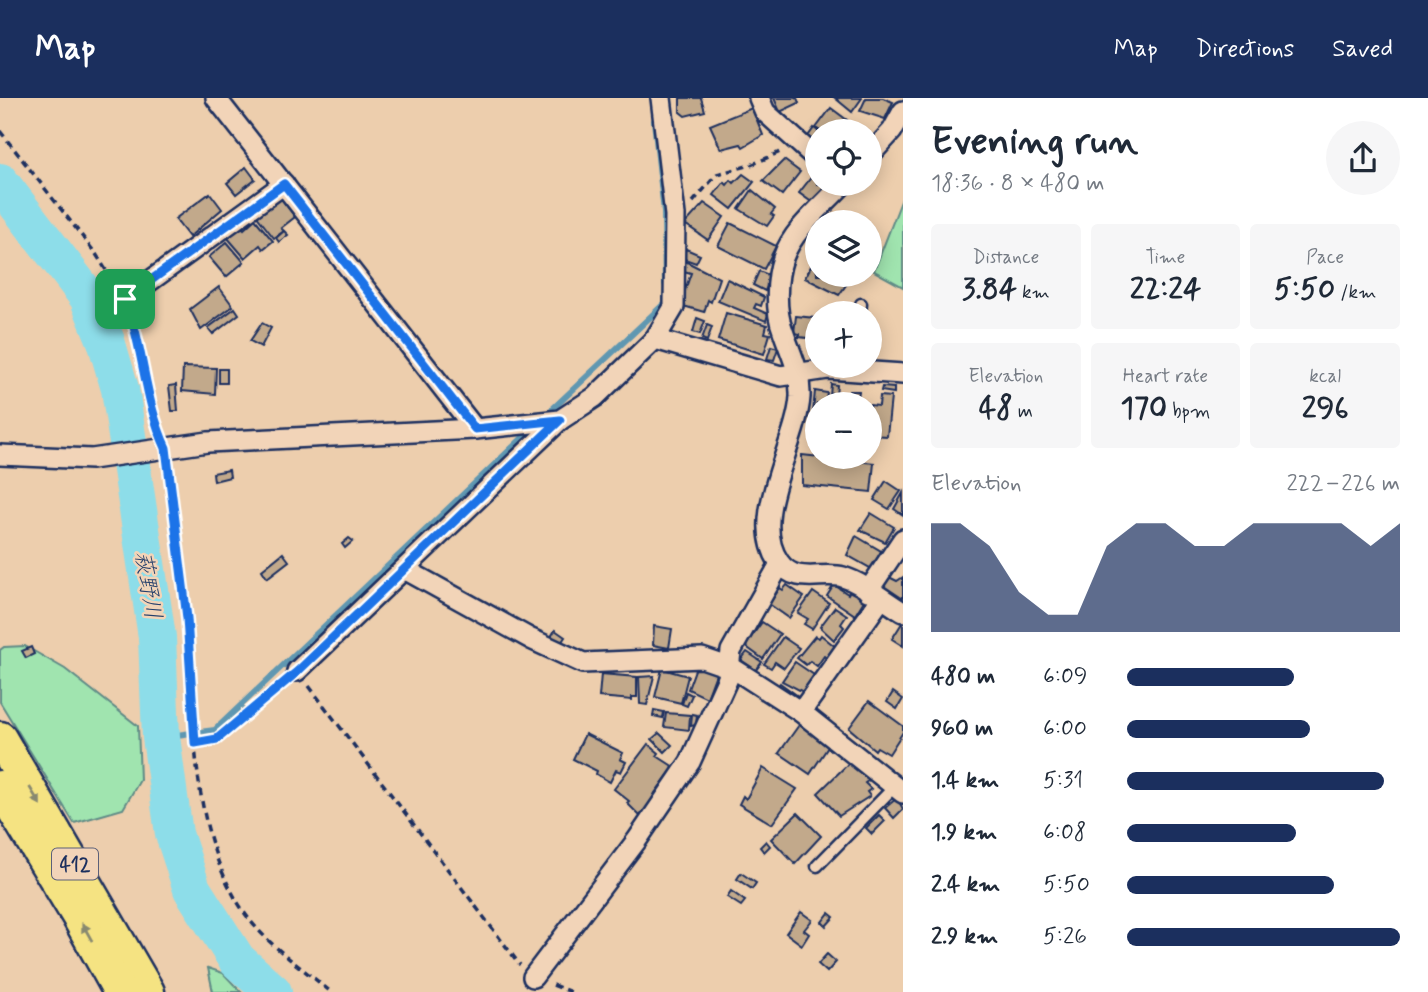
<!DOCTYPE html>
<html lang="en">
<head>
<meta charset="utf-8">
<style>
	body { margin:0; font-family:Mynerve,"Klee One",sans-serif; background:#f6f6f7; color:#1f2937; height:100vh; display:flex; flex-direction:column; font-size:26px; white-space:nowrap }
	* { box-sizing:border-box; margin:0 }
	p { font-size:23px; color:#747a83 }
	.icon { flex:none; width:38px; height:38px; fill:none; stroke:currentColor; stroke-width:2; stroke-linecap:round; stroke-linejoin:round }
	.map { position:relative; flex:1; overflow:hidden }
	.panel { display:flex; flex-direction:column; background:#fff; width:525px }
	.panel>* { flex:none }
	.tools { position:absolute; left:805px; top:21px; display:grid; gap:14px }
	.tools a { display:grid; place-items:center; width:77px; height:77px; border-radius:50%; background:#fff; box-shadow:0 4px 18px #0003; font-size:35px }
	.pin { position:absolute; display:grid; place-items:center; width:60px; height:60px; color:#fff; margin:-30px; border-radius:14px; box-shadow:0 4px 10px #0006 }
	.round { display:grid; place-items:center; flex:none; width:74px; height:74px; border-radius:37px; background:#f6f6f7 }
	.headline { display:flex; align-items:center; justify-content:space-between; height:119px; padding:0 28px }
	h1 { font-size:38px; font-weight:700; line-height:52px }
	.metrics { display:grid; grid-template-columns:repeat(3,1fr); gap:10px; height:119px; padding:7px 28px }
	.metrics div { display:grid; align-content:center; border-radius:7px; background:#f6f6f7; text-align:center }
	.metrics b { font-size:30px; font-weight:700 }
	.metrics small { font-size:19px; font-weight:400 }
	.metrics p { font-size:19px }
	.chart { height:196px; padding:14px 28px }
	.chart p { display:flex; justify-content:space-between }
	.chart svg { width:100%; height:126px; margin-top:7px; fill:#1b2f5e; opacity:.7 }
	ul { padding:0 28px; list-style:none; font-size:23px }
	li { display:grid; grid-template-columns:112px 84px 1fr; align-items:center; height:52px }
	li i { height:18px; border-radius:9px; background:#1b2f5e }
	header { display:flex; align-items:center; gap:42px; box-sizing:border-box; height:98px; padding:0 35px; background:#1b2f5e; color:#fff }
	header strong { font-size:33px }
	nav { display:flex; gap:38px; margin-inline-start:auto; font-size:24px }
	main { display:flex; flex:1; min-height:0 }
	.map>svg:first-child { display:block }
	.green { fill:#a0e4af; stroke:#5e8a86; stroke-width:2 }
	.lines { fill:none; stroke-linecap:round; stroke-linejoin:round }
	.stream { stroke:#5f97b1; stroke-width:6 }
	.river { stroke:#8ddde9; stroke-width:38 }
	.building { fill:#c2a98b; stroke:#1b2f5e; stroke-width:2 }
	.service-casing { stroke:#1b2f5e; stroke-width:15 }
	.minor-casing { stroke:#1b2f5e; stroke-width:24 }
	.trunk-casing { stroke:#1b2f5e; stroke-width:37 }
	.path { stroke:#1b2f5e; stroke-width:3.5; stroke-dasharray:7 5; stroke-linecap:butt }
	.service { stroke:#f2d4b8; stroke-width:10 }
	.minor { stroke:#f2d4b8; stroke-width:19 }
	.trunk { stroke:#f5e382; stroke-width:32 }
	.oneway { fill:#888970 }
	.route-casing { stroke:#fff; stroke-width:14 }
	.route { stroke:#1a73e8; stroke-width:9 }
	.labels { text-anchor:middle; stroke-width:5; stroke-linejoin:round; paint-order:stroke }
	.shield { fill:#f2d4b8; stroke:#5c6079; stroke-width:2 }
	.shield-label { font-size:19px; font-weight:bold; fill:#1b2f5e }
	.water-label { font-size:23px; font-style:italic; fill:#26406c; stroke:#f2d4b8 }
</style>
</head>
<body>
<header>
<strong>Map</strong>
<nav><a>Map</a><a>Directions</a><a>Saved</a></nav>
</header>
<main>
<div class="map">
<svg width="903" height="894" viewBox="0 0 903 894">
	<rect width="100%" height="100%" fill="#edcead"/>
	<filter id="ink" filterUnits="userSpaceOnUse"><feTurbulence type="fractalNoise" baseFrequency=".0143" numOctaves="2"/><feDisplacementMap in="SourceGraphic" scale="14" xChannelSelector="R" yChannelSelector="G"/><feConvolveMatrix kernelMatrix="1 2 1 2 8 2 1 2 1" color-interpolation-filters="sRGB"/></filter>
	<g filter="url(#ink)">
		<!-- green -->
		<g class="green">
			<polygon points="903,98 903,189 874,173"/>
			<polygon points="25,548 65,571 138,628 140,682 123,711 74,725 0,604 0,552 4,549"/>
			<polygon points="208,870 223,875 241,894 213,894"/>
		</g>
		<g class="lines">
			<!-- stream -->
			<g class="stream">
				<polyline points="654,23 664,114 665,186"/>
				<polyline points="546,317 665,205 665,197"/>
				<polyline points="161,639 215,632 533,330"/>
			</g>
			<!-- river -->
			<polyline class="river" points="0,84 88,199 106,243 120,291 157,539 161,639 174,736 192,791 237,862 273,894"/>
		</g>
		<!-- building -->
		<g class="building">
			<polygon points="680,0 701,0 705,13 685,18 680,14"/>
			<polygon points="774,0 797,0 799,5 780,14"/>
			<polygon points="835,0 862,0 852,14"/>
			<polygon points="866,0 883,0 893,4 885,21 860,13"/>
			<polygon points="752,10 763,37 743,49 741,46 721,51 710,27"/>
			<polygon points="831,10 847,22 839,33 820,33 816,30"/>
			<polygon points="848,25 858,33 841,33"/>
			<polygon points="814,30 818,33 817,49 806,41"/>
			<polygon points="784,62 800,74 782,97 763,83"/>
			<polygon points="246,69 255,81 236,96 227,85"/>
			<polygon points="817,72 817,86 827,86 813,105 799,95"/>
			<polygon points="743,76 754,84 732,111 714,97 724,84 727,87 731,82 734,85"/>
			<polygon points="752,92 775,111 771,116 774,118 767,128 739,111"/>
			<polygon points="210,95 222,111 189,139 175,121"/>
			<polygon points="280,99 295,119 281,130 284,133 274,140 256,117"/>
			<polygon points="704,105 724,119 708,142 685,126"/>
			<polygon points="255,121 273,143 263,151 260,147 245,160 227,139 240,127 244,131"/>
			<polygon points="730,125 776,148 764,171 718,148"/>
			<polygon points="284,133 288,137 279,144 276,140"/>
			<polygon points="227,144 244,164 226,179 209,159"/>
			<polygon points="686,151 700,157 696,165 682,160"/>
			<polygon points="816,158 817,177 853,177 839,197 805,180"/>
			<polygon points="683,162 719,180 711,204 708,202 704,214 680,207 691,175 680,172"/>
			<polygon points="759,173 771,178 765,193 753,187"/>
			<polygon points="727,181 764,199 761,208 756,206 754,210 768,216 766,223 718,203"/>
			<polygon points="219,189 233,208 201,232 190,211"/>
			<polygon points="235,210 239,216 213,236 208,230"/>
			<polygon points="726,215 767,227 765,235 770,236 764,256 718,242"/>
			<polygon points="796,218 815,220 817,241 799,239 799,236 794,235"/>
			<polygon points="697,220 705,223 700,236 693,234"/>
			<polygon points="262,225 271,230 261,249 250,243"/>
			<polygon points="707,227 712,229 707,243 702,241"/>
			<polygon points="771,248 778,250 774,262 767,261"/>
			<polygon points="183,269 216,270 215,296 182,293"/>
			<rect x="219" y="271" width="8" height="14"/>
			<polygon points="831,286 837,287 836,298 830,298"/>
			<polygon points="176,287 178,313 172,313 169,288"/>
			<polygon points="882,289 894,290 894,295 881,293"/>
			<polygon points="815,293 827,295 826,301 848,303 849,293 859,293 857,306 863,306 817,306 817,335 811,335"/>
			<polygon points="880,298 891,299 887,338 870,337 870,307 879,308"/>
			<polygon points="802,357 874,365 871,394 802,387"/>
			<polygon points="229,372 230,379 214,383 213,375"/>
			<polygon points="886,383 901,393 889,411 874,402"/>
			<polygon points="903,395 903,417 894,411"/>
			<polygon points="871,415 894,429 885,444 860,432"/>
			<polygon points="856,438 881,453 872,471 847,457"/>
			<polygon points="349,440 353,443 345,450 342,446"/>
			<polygon points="283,455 289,463 267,480 262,472"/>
			<polygon points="887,478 897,483 903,479 903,502 881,489"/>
			<polygon points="787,487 804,499 789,520 769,506 780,490 783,492"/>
			<polygon points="834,487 848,496 850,492 865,501 855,517 827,498"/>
			<polygon points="813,494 829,505 812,531 804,526 808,521 798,515"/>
			<polygon points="835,509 847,517 841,526 844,529 834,542 820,529"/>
			<polygon points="762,524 780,536 763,561 745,548"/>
			<polygon points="902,525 903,526 903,548 892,541"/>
			<polygon points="654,528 672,531 669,550 653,547"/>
			<polygon points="555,532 565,539 561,545 551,539"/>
			<polygon points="821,537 837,550 828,562 824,558 817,568 810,563 806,567 797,560 815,538 819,540"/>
			<polygon points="783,539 799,550 784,570 775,564 771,570 764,566"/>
			<polygon points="31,549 34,556 26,560 22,553"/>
			<polygon points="747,554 762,564 756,572 741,562"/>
			<polygon points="795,564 817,579 805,595 782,583"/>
			<polygon points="696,569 717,573 707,600 688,591"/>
			<polygon points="662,571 688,578 681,605 655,599"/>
			<polygon points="601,576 637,579 637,599 632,599 632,602 599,599"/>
			<polygon points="654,578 647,607 640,606 639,579"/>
			<polygon points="780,585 798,598 796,601 778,588"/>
			<polygon points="686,594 692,597 687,608 682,606"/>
			<polygon points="893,594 903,601 897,611 887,604"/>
			<polygon points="869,603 903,628 903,634 889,656 877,649 875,652 849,630"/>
			<polygon points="654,612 664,614 663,620 653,618"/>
			<polygon points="666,615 690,617 689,632 664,629"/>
			<polygon points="692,616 697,617 696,627 691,628"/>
			<polygon points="799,627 830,646 810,676 779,655"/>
			<polygon points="659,635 672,647 665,654 652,641"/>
			<polygon points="585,636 623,655 620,661 626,664 621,674 616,672 610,684 596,676 597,673 573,661"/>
			<polygon points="648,646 659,655 657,658 674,669 655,695 643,721 627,705 629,703 614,691"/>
			<polygon points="852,662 869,682 865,685 871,691 867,694 870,698 839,718 818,695"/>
			<polygon points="763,670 797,691 772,726 739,706 743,698 746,701"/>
			<polygon points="897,700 903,711 894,720 885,710"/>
			<polygon points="798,715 821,738 795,766 771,741"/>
			<polygon points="879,717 885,723 872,736 866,730"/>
			<polygon points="766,743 770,748 764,754 760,749"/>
			<polygon points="741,775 756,785 752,791 737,781"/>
			<polygon points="731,793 745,803 741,808 727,799"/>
			<polygon points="801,814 812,822 804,832 809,836 802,847 786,835"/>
			<polygon points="829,815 834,819 826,828 822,824"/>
			<polygon points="827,856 836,864 827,874 818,866"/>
		</g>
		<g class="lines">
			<defs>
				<g id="service">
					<polyline points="860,215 861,206"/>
					<polyline points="817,768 895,688"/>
				</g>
				<g id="minor">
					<polyline points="216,0 475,331"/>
					<polyline points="759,0 765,14 817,61"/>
					<polyline points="870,57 892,33 903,13"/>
					<path d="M843 86C823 108 793 131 783 160 776 180 775 213 783 233 791 257 801 274 800 299 797 347 748 419 779 464 796 488 822 473 843 479 863 485 885 503 903 514"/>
					<polyline points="125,201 284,86"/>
					<polyline points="655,241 674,209 675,117 661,0"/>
					<polyline points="0,357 92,361 208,344 475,331 560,322 595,299 655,241 781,278 828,271 903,276"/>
					<polyline points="406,472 531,541 583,565 702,560 734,571 801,614 903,695"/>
					<polyline points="868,493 903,441"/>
					<polyline points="297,573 560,322"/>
					<polyline points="801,614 881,501"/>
					<polyline points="533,879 637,742 690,664 728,580 731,553 780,466"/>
				</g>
				<g id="trunk">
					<polyline points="0,640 148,894"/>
					<polyline points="0,689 78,818 120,894"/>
				</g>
			</defs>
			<!-- service casing -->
			<use href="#service" class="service-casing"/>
			<!-- minor casing -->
			<use href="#minor" class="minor-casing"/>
			<!-- trunk casing -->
			<use href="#trunk" class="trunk-casing"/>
			<!-- path -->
			<g class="path">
				<polyline points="0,33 96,156 114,185"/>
				<polyline points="693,104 717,76 751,67 780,54"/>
				<polyline points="132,220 157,331"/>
				<path d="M168 369C174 420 182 471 187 522 196 617 187 727 242 811 263 844 301 869 331 894"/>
				<polyline points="309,588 520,867"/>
				<polyline points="196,644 217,641 282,584"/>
				<polyline points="553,887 571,894"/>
			</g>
			<!-- service -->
			<use href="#service" class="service"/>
			<!-- minor -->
			<use href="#minor" class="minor"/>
			<!-- trunk -->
			<use href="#trunk" class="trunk"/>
		</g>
		<!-- one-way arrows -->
		<defs><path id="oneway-solid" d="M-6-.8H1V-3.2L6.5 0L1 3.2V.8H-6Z" transform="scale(1.75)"/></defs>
		<g class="oneway">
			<use href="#oneway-solid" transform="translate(35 698) rotate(59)"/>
			<use href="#oneway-solid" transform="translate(87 834) rotate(-119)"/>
		</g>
	</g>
	<g class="lines" filter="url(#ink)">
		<defs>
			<path id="route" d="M284 86 475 331 560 322 298 573 217 641 195 645 187 520 166 350C144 303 144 249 125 201Z"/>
		</defs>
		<!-- route casing -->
		<use href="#route" class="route-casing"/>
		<!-- route -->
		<use href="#route" class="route"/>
	</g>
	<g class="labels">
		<!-- shield labels -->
		<rect class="shield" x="52" y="750.5" width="46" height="31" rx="5"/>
		<g class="shield-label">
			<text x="75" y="773">412</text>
		</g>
		<!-- water labels -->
		<g class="water-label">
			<text transform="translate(149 487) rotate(81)" y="8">萩野川</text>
		</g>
	</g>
</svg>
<div class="tools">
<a><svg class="icon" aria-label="locate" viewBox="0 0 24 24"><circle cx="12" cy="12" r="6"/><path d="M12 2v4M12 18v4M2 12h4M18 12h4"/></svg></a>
<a><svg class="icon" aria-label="layers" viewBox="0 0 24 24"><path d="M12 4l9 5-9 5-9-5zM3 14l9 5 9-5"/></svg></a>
<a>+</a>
<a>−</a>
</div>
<div class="pin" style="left:125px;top:201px;background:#1e9e55"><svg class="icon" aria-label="arrive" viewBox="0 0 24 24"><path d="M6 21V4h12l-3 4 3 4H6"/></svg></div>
</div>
<section class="panel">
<div class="headline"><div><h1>Evening run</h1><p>18:36 · 8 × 480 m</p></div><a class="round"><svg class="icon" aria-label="share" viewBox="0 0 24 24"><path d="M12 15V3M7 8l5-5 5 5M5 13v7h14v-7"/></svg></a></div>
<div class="metrics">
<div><p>Distance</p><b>3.84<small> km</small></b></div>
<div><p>Time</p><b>22:24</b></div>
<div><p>Pace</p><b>5:50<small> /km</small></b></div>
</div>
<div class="metrics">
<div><p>Elevation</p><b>48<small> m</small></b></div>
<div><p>Heart rate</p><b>170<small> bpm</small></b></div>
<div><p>kcal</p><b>296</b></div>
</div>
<div class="chart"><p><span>Elevation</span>222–226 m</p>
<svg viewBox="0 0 160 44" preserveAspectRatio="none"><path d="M0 44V6L10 6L20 14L30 30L40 38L50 38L60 14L70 6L80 6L90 14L100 14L110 6L120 6L130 6L140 6L150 14L160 6V44z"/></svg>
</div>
<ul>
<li><b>480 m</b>6:09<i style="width:61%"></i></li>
<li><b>960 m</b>6:00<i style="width:67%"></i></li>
<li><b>1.4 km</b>5:31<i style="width:94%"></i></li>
<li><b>1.9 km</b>6:08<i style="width:62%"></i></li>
<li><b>2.4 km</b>5:50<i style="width:76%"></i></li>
<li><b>2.9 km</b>5:26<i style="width:100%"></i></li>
</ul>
</section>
</main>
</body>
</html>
